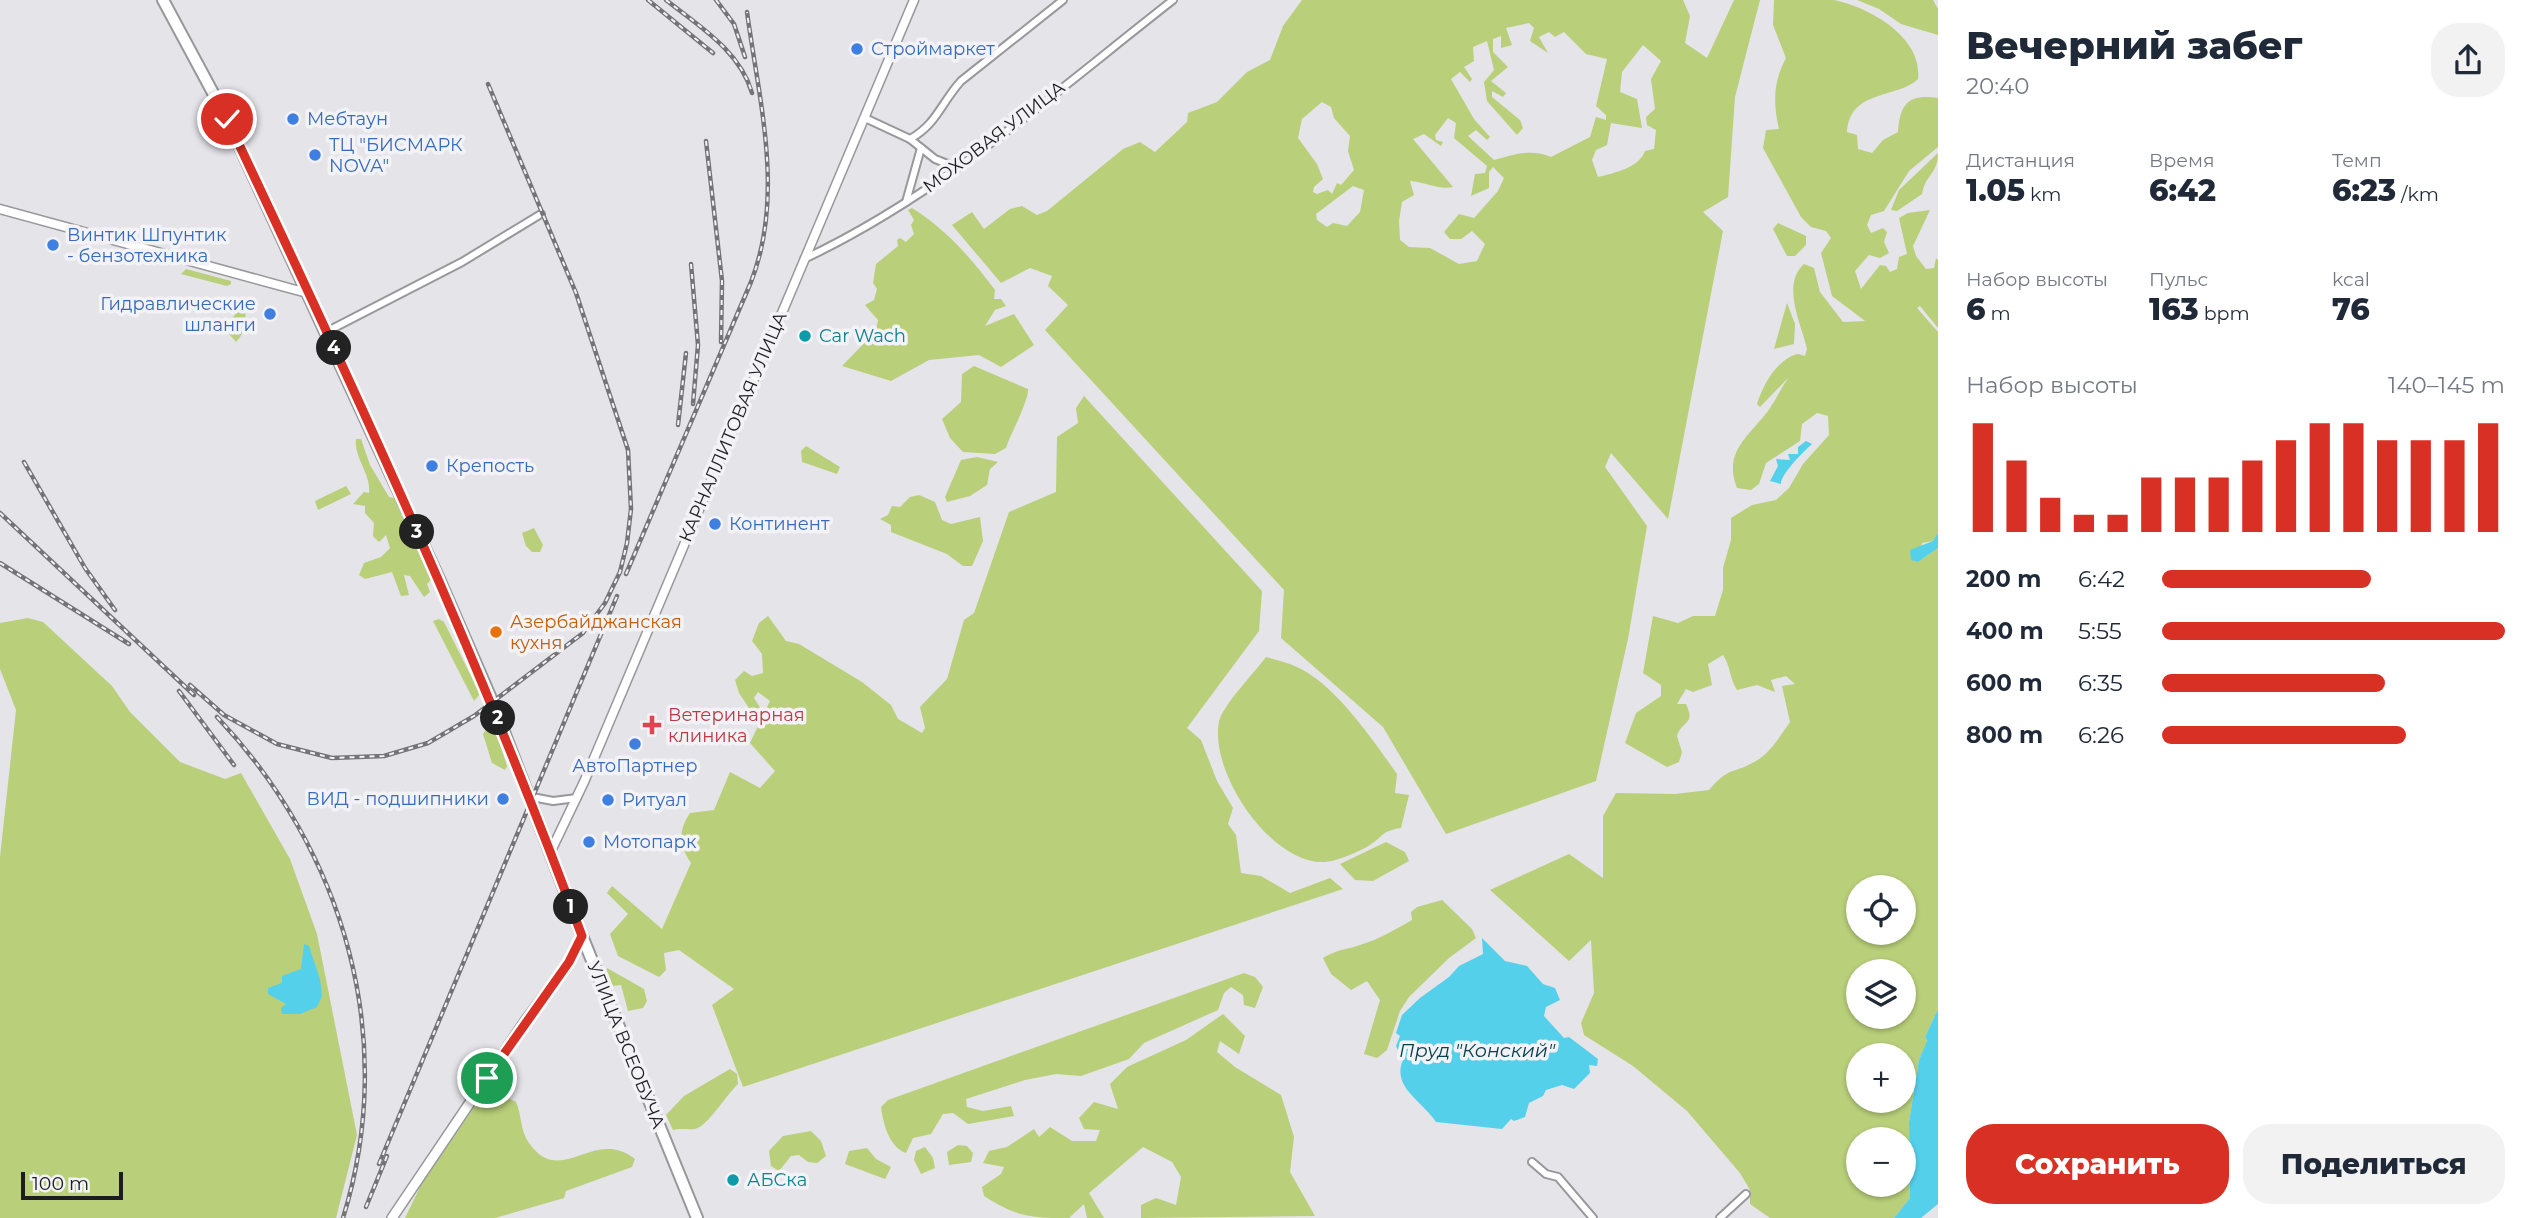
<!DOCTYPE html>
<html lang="ru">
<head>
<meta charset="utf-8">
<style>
	body { margin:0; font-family:Montserrat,sans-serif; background:#f2f2f3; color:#1f2937; height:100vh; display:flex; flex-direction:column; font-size:26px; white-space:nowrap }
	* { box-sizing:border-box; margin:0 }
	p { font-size:23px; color:#747a83 }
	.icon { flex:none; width:38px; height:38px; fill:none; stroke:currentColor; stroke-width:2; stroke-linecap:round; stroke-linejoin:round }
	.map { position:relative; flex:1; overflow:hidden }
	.panel { display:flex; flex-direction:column; background:#fff; width:595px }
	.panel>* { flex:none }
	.tools { position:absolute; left:1846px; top:875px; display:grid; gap:14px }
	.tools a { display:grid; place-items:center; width:70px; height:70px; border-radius:50%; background:#fff; box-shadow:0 2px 5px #0004; font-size:35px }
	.scale { position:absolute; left:21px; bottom:18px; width:102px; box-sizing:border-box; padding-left:7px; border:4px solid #1d1d1f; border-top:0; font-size:19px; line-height:24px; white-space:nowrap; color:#1d1d1f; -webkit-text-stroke:5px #f2f2f7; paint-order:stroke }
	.pin { position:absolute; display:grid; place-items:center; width:60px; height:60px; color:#fff; margin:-30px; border:4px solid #fff; border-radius:50%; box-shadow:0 2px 7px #0007 }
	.km { position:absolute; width:35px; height:35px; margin:-18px; border-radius:50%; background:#222; color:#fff; font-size:19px; line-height:35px; text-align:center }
	.round { display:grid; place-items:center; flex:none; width:74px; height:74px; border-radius:28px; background:#f2f2f3 }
	.overview { display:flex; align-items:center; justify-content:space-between; height:119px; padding:0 28px }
	h1 { font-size:38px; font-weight:800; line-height:52px }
	.figures { display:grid; grid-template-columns:repeat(3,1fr); gap:10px; height:119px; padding:7px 28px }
	.figures div { display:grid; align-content:center }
	.figures b { font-size:30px; font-weight:800 }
	.figures small { font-size:19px; font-weight:400 }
	.figures p { font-size:19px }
	.chart { height:196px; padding:14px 28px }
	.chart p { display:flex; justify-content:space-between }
	.chart svg { width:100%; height:126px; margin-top:7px; stroke:#d93025; stroke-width:6 }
	.cta { display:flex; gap:14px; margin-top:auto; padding:14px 28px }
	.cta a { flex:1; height:80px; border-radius:28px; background:#d93025; color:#fff; font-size:28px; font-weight:800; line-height:80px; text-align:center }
	.cta a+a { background:#f2f2f3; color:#1f2937 }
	ul { padding:0 28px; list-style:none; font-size:23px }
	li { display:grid; grid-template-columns:112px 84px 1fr; align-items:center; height:52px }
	li i { height:18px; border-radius:9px; background:#d93025 }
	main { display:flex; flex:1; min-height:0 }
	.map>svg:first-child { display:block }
	.green { fill:#b9cf7a; fill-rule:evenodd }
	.water { fill:#55d0eb }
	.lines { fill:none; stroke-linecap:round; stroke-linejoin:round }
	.minor-casing { stroke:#98989c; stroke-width:10 }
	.tertiary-casing { stroke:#98989c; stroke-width:11 }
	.secondary-casing { stroke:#98989c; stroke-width:12 }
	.primary-casing { stroke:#98989c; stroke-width:14 }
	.minor { stroke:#fff; stroke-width:6 }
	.tertiary { stroke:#fff; stroke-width:8 }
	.secondary { stroke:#fff; stroke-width:9 }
	.primary { stroke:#fff; stroke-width:10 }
	.rail-casing { stroke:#747477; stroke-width:4.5 }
	.rail { stroke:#f2f2f7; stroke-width:2; stroke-dasharray:5; stroke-linecap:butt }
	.route-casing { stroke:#fff; stroke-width:14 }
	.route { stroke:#d93025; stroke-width:9 }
	.shop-dot { fill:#3f7fe0; stroke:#f2f2f7; stroke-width:2.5 }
	.culture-dot { fill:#0f9aa8; stroke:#f2f2f7; stroke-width:2.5 }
	.food-dot { fill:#e8710a; stroke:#f2f2f7; stroke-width:2.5 }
	.health-dot { fill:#e0444e; stroke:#f2f2f7; stroke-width:2.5 }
	.labels { text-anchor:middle; stroke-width:7; stroke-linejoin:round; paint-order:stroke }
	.shop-label { font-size:18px; fill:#366cbe; stroke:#f2f2f7; text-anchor:start }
	.street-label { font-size:18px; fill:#1d1d1f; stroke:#f2f2f7 }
	.culture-label { font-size:18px; fill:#0d838f; stroke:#f2f2f7; text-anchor:start }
	.food-label { font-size:18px; fill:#c56008; stroke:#f2f2f7; text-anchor:start }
	.health-label { font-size:18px; fill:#be3a42; stroke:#f2f2f7; text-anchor:start }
	.water-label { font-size:19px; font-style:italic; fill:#07414c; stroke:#f2f2f7 }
</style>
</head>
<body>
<main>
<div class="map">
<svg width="1938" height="1218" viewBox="0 0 1938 1218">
	<rect width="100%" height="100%" fill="#e5e4e9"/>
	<!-- green -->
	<g class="green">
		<path d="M1302 0H1683L1690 16 1685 43 1707 58 1734 0H1760L1735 97 1728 197 1703 212 1723 231 1668 519 1611 453 1605 467 1647 526 1628 639 1596 781 1446 834 1383 727 1281 638 1284 590 1045 330 1068 305 1048 286 1052 276 1030 268 1001 283 952 225 972 212 984 229 1010 209 1022 206 1037 215 1047 211 1123 149 1140 142 1155 152 1187 122 1188 113 1217 102 1247 72 1270 60 1283 26ZM1529 23 1534 28 1530 41 1548 53 1539 37 1549 32 1555 37 1564 32 1586 54 1607 59 1596 106 1606 115V120L1596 117 1590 137 1551 157C1531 148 1514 155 1494 160L1468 136 1476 130 1487 140 1490 137 1474 119 1451 79 1460 72 1470 82 1472 79 1464 67 1474 61 1473 47 1487 41 1494 70 1484 82 1487 101 1517 135 1523 128 1520 120 1492 97V91L1503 97 1506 93 1491 81 1508 67 1493 52V39L1501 36V48L1512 45 1506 28ZM1643 45 1661 61 1651 79 1655 109 1646 117 1647 125 1656 130 1654 149 1645 151C1639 168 1614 173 1598 177L1592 160 1596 150 1607 145 1611 123 1642 128 1637 99 1620 92 1622 72ZM1322 102 1331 107 1334 118 1350 136 1348 151 1354 170 1341 185 1337 183 1332 194 1328 190 1317 194 1313 192 1314 187 1323 179 1317 164 1298 138 1302 119ZM1448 118 1456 123 1454 138 1487 166 1485 173 1475 174 1471 196 1489 188V172L1493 167 1504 178 1498 191 1474 218 1459 214 1444 232 1450 239H1461L1472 231 1485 244 1477 261 1459 264 1430 248 1409 247 1400 240 1399 221 1402 202 1414 195 1410 181C1426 182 1438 190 1453 187L1413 139 1424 134 1441 146 1443 142 1436 140 1435 135ZM1353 186 1364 190 1360 212 1347 226 1333 223 1327 227 1317 220 1316 214Z"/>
		<path d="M1774 0C1793 0 1816 0 1834 0 1869 7 1923 37 1918 79 1897 99 1850 89 1847 132L1857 135 1858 149 1872 153 1883 140 1898 132C1900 103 1909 94 1938 98V147L1909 171 1884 211 1871 215 1867 225 1871 233 1883 228 1887 232 1884 242 1889 253 1880 258 1869 255 1855 271 1861 289 1880 265 1886 266 1890 272 1897 269 1899 257 1907 254 1899 218 1908 213 1930 210 1913 246 1916 256 1926 269 1934 268 1936 258 1938 260V328L1920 306 1917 308 1938 332V532L1933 541 1922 543 1918 562 1938 548V1009L1925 1037 1927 1042 1919 1060 1909 1122 1910 1198 1894 1218H1770L1750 1204V1190L1740 1173 1687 1111 1633 1066 1584 1035 1581 1023 1594 993 1591 940 1569 961 1490 890 1569 854 1603 878V816L1616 793 1675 794 1709 790C1731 765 1732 775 1756 761 1771 752 1780 736 1790 722L1782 686 1795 684 1786 676 1771 680 1775 692 1757 685 1737 690C1729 677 1731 667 1723 655L1708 664 1712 685 1693 692 1686 689 1677 704H1686C1696 725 1682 720 1677 736L1682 752 1679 762 1667 767 1625 743 1636 713 1661 696V685L1643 673 1653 616 1678 623 1693 616H1715L1723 590V568L1731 540V518L1752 505 1776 500 1789 488 1803 464 1829 435 1828 416 1817 413 1802 424 1800 441 1766 463 1759 484 1751 490 1737 488C1723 452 1748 437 1768 411 1776 400 1781 388 1789 377L1760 407 1757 404C1763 385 1777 359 1798 354L1805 356 1807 349C1801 323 1781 285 1804 264L1814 268 1820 292 1843 322 1865 321 1832 296 1821 253 1831 238 1826 231 1811 227 1801 217 1763 148 1766 130 1779 129C1773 103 1773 82 1786 58L1773 25ZM1858 887H1904V933H1858ZM1858 971H1904V1017H1858ZM1858 1055H1904V1101H1858ZM1858 1139H1904V1185H1858Z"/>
		<polygon points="1857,0 1933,0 1938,9 1938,35 1901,24 1879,9"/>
		<path d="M1938 153C1938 174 1925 175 1922 194L1897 211 1891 210 1899 190Z"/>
		<path d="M912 208C947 230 970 257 995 290L994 299H1001L1006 306 995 310 985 326 1014 314 1034 345 1001 367 979 355 929 360 891 381 842 366 876 331 878 320 865 305 874 300 877 289 873 283 876 264 898 246 897 240 900 238 906 242 914 234 911 225 914 220 908 210Z"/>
		<polygon points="1778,223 1806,236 1806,245 1795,256 1787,256 1773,229"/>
		<polygon points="186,269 231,281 231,284 227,286 181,274"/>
		<polygon points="1787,303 1795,324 1794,344 1774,349"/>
		<path d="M243 305C248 317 246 332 236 342L224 328Z"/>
		<path d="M974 366 1028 389C1029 400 1011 433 1006 448L995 454 963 452 950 438 942 419 961 402 962 374Z"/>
		<path d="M1084 396 1262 591 1259 631 1187 728 1201 740 1217 781 1233 808 1228 824 1236 835 1241 873 1261 876 1290 893 1330 878 1343 889 743 1087 712 1005 734 989 679 950 664 953 666 970 659 977 618 956 610 934 628 914 607 893 612 886 662 929 691 863C679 845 678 831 690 813L714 810 730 772 760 788 775 771 750 743 770 701 758 692 754 698 761 709 755 717 739 693 735 680 744 671 752 676 763 673 762 654 752 641 759 623 768 616 786 641 799 644 862 682 891 705 898 719 922 733 925 728 920 707 947 679 964 620 974 613 1009 512 1056 492 1057 437 1078 423 1076 408Z"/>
		<path d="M356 439H361L370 465 389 497 394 498 431 580 427 584 430 592 424 597 410 576 404 575 409 595 401 596 392 572 365 579 359 575 364 563 381 557 390 548 386 535 379 542 373 536 374 523 365 513V506L353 504 364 492 369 493C371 473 354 459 356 439Z"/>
		<polygon points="806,446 840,467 837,474 802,462 801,451"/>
		<polygon points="977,457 998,462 990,469 987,485 970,496 947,502 945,497 961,460"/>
		<polygon points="346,486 351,494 318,510 315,501"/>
		<polygon points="919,495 935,502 942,520 951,524 980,517 983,541 972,566 963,566 947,554 891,532 891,525 880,519 888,515 892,506 900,507 910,497"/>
		<polygon points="534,528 543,545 540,552 532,552 526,546 522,533"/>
		<polygon points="28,618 43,622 112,686 130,712 180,762 225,779 241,773 290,859 317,934 357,1135 336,1218 0,1218 0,857 16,710 0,669 0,623"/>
		<polygon points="439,619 444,622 480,694 474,701 433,621"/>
		<path d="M1266 657C1276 660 1287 662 1297 667 1335 684 1373 740 1397 774L1395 793 1409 795 1401 828C1381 831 1384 836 1370 845 1359 852 1337 861 1325 862 1271 865 1209 772 1219 722 1222 706 1255 672 1266 657Z"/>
		<polygon points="491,727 496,732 507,766 505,770 492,763 483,734 487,728"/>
		<polygon points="1386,842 1405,852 1409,861 1373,881 1355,880 1340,864"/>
		<path d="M1442 900 1472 929 1476 938 1449 958 1409 997 1400 1011 1387 1050 1377 1058 1364 1054 1380 1000 1367 981 1351 990 1331 974 1323 958C1338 949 1345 950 1360 945 1378 940 1396 929 1412 920L1411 912 1417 907Z"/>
		<polygon points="607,968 644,989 647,1001 643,1008 628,1011 621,985 612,986 606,975"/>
		<path d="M1244 973 1255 977 1263 987 1255 1008 1244 1005 1243 995 1231 987 1224 993 1218 1010 1144 1043 1129 1059 1081 1076 1056 1074 1025 1080 966 1099 967 1107 983 1111 1011 1106 1014 1116 968 1124 953 1113 943 1114 931 1134 913 1138 906 1153C889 1147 883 1123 881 1107L888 1100Z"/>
		<path d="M1223 1014 1245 1036 1239 1054 1220 1041 1217 1052 1235 1067 1281 1095 1294 1137 1290 1172 1315 1216 1141 1218V1205L1156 1198 1176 1205 1181 1177 1172 1162 1143 1147 1089 1193 1104 1218H1087L1084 1204 1069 1218C1032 1218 1016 1217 984 1196L982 1187 1001 1174 1004 1167 983 1163 989 1151 1007 1147 1034 1129 1039 1137 1050 1127 1072 1141H1096L1100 1130 1084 1129 1079 1118 1094 1102 1118 1109 1110 1084 1127 1067 1186 1040Z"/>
		<path d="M730 1069 737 1074 738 1084C726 1095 708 1126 695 1129 688 1130 681 1128 673 1130L666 1115 684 1096Z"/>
		<path d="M496 1092 516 1102C522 1115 520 1131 529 1143 561 1189 593 1126 635 1159L632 1167 566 1191 564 1198 495 1218H405L422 1183 475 1106 484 1095Z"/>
		<polygon points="811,1131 821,1141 826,1156 817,1163 808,1162 799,1155 791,1156 779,1171 771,1166 769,1151 783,1136"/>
		<polygon points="958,1145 967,1146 973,1153 971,1162 949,1165 947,1152"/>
		<polygon points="925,1147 933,1158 935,1168 921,1174 914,1160 916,1151"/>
		<polygon points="867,1148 876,1159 891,1167 885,1179 845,1164 849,1151"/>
	</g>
	<!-- water -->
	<g class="water">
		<path d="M1806 441 1812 444C1804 451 1780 475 1781 484L1770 481 1778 466 1776 459 1790 460 1788 454H1798V447Z"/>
		<polygon points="1938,532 1938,548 1918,562 1911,560 1910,550 1933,541"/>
		<path d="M1482 938 1505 961 1527 966 1543 984 1555 988 1560 1000 1546 1007 1544 1016 1564 1038 1569 1037 1598 1059 1597 1066 1589 1065 1590 1073 1574 1089 1562 1085 1546 1090 1543 1096 1529 1103 1525 1117 1514 1121 1511 1119 1502 1129 1436 1122C1423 1102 1391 1087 1403 1060L1396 1046 1400 1036 1396 1033 1402 1015 1420 998 1449 977 1459 966 1483 954Z"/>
		<polygon points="304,944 309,946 320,979 322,996 317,1007 300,1014 282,1014 281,1008 286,1004 268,994 268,988 282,983 282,976 301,969"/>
		<polygon points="1938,1009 1938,1204 1921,1218 1894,1218 1910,1198 1909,1122 1919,1060 1927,1041 1925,1037"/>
	</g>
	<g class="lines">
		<defs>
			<g id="minor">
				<polyline points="865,118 910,139 935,159 955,167"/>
				<path d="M910 139C937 124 941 103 961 81L1063 0"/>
				<polyline points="906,202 921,148"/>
				<path d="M804 259C940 195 1055 92 1173 0"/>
				<polyline points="326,332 462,262 541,214"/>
				<polyline points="527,796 553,801 577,798"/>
				<polyline points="1532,1162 1546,1174 1558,1177 1593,1218"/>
				<polyline points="1720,1218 1746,1194"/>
			</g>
			<g id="tertiary">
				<polyline points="0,209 307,293"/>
				<polyline points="550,853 584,782 914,0"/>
			</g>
			<polyline id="secondary" points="392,1218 525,1021 569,962 582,936"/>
			<polyline id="primary" points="163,0 227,119 439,579 493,703 582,936 697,1218"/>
		</defs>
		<!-- minor casing -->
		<use href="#minor" class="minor-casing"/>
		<!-- tertiary casing -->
		<use href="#tertiary" class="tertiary-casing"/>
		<!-- secondary casing -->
		<use href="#secondary" class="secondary-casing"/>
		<!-- primary casing -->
		<use href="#primary" class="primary-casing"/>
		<!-- minor -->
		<use href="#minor" class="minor"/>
		<!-- tertiary -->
		<use href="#tertiary" class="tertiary"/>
		<!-- secondary -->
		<use href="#secondary" class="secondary"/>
		<!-- primary -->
		<use href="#primary" class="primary"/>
		<defs>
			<g id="rail">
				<polyline points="648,0 713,53"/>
				<path d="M666 0C699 26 740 51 752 93"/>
				<polyline points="716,0 734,24 745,57"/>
				<polyline points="706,141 722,281 721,342"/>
				<polyline points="691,264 698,345 693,404"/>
				<polyline points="678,425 686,353"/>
				<polyline points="24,462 85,568 115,610"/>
				<polyline points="0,513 194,695"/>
				<polyline points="0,563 129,644"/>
				<path d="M626 574 751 282C785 195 759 101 747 12"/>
				<polyline points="190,685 224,715 277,744 332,758 384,756 428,743 474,716 583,633 605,603 620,572 627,543 631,509 628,450 576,293 488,84"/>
				<polyline points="179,691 234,765"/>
				<path d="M217 717C344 851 399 1038 343 1218"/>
				<polyline points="379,1164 617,596"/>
				<polyline points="366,1207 387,1156"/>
			</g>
		</defs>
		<!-- rail casing -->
		<use href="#rail" class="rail-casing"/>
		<!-- rail -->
		<use href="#rail" class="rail"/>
	</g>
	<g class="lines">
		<defs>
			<path id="route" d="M227 119C354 387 479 657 582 936L569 962 487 1078"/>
		</defs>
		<!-- route casing -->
		<use href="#route" class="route-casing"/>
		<!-- route -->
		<use href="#route" class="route"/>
	</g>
	<!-- markers -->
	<g class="shop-dot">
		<circle cx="857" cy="49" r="7"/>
		<circle cx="293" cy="119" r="7"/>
		<circle cx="315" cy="155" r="7"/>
		<circle cx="53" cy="245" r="7"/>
		<circle cx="270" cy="314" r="7"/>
		<circle cx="432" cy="466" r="7"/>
		<circle cx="715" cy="524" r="7"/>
		<circle cx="635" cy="744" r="7"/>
		<circle cx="503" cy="799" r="7"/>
		<circle cx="608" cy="800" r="7"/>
		<circle cx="589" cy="842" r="7"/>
	</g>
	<g class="culture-dot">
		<circle cx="805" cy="336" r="7"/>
		<circle cx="733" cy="1180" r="7"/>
	</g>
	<circle class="food-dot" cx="496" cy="632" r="7"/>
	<path class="health-dot" d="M648.5 714.5h7v7h7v7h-7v7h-7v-7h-7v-7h7z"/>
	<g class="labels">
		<!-- shop labels -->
		<g class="shop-label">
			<text x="871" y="55">Строймаркет</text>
			<text x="307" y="125">Мебтаун</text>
			<text x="329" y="151">ТЦ "БИСМАРК<tspan x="329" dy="21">NOVA"</tspan></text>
			<text x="67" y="241">Винтик Шпунтик<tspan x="67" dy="21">- бензотехника</tspan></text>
			<text x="256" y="310" text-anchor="end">Гидравлические<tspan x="256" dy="21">шланги</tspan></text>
			<text x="446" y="472">Крепость</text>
			<text x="729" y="530">Континент</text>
			<text x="635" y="772" text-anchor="middle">АвтоПартнер</text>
			<text x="489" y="805" text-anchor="end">ВИД - подшипники</text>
			<text x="622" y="806">Ритуал</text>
			<text x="603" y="848">Мотопарк</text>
		</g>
		<!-- street labels -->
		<g class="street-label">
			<text transform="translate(994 137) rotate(-37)" y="6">МОХОВАЯ УЛИЦА</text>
			<text transform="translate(733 427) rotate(-67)" y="6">КАРНАЛЛИТОВАЯ УЛИЦА</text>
			<text transform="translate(626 1045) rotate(68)" y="6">УЛИЦА ВСЕОБУЧА</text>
		</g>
		<!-- culture labels -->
		<g class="culture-label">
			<text x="819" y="342">Car Wach</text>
			<text x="747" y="1186">АБСка</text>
		</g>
		<!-- food labels -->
		<g class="food-label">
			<text x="510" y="628">Азербайджанская<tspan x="510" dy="21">кухня</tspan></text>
		</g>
		<!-- health labels -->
		<g class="health-label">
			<text x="668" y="721">Ветеринарная<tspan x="668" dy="21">клиника</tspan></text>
		</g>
		<!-- water labels -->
		<g class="water-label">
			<text x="1477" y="1057">Пруд "Конский"</text>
		</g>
	</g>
</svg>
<div class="tools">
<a><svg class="icon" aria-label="locate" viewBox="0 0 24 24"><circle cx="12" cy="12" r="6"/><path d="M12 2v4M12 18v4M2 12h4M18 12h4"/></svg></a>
<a><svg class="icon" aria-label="layers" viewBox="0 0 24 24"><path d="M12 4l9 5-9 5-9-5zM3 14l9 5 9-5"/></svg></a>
<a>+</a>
<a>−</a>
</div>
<div class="scale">100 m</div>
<div class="pin" style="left:487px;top:1078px;background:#1e9e55"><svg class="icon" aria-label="arrive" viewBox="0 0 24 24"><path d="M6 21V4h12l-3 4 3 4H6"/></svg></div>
<div class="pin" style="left:227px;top:119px;background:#d93025"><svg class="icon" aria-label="check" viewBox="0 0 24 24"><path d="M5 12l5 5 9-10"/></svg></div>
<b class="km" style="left:571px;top:907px">1</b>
<b class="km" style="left:498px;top:718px">2</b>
<b class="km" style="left:417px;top:532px">3</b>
<b class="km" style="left:334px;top:348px">4</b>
</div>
<section class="panel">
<div class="overview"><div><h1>Вечерний забег</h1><p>20:40</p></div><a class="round"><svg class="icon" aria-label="share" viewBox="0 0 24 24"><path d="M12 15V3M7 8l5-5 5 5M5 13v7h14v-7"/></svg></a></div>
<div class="figures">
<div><p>Дистанция</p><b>1.05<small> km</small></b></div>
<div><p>Время</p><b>6:42</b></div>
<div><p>Темп</p><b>6:23<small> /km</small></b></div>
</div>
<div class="figures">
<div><p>Набор высоты</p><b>6<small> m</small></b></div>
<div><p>Пульс</p><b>163<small> bpm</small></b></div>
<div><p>kcal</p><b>76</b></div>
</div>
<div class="chart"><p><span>Набор высоты</span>140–145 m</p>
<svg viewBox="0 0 160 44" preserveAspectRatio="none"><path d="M5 44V6M15 44V19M25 44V32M35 44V38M45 44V38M55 44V25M65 44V25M75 44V25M85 44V19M95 44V12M105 44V6M115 44V6M125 44V12M135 44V12M145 44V12M155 44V6"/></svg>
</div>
<ul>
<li><b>200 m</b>6:42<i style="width:61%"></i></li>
<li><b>400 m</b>5:55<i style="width:100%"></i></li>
<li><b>600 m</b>6:35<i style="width:65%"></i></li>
<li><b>800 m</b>6:26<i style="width:71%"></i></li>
</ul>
<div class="cta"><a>Сохранить</a><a>Поделиться</a></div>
</section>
</main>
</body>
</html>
